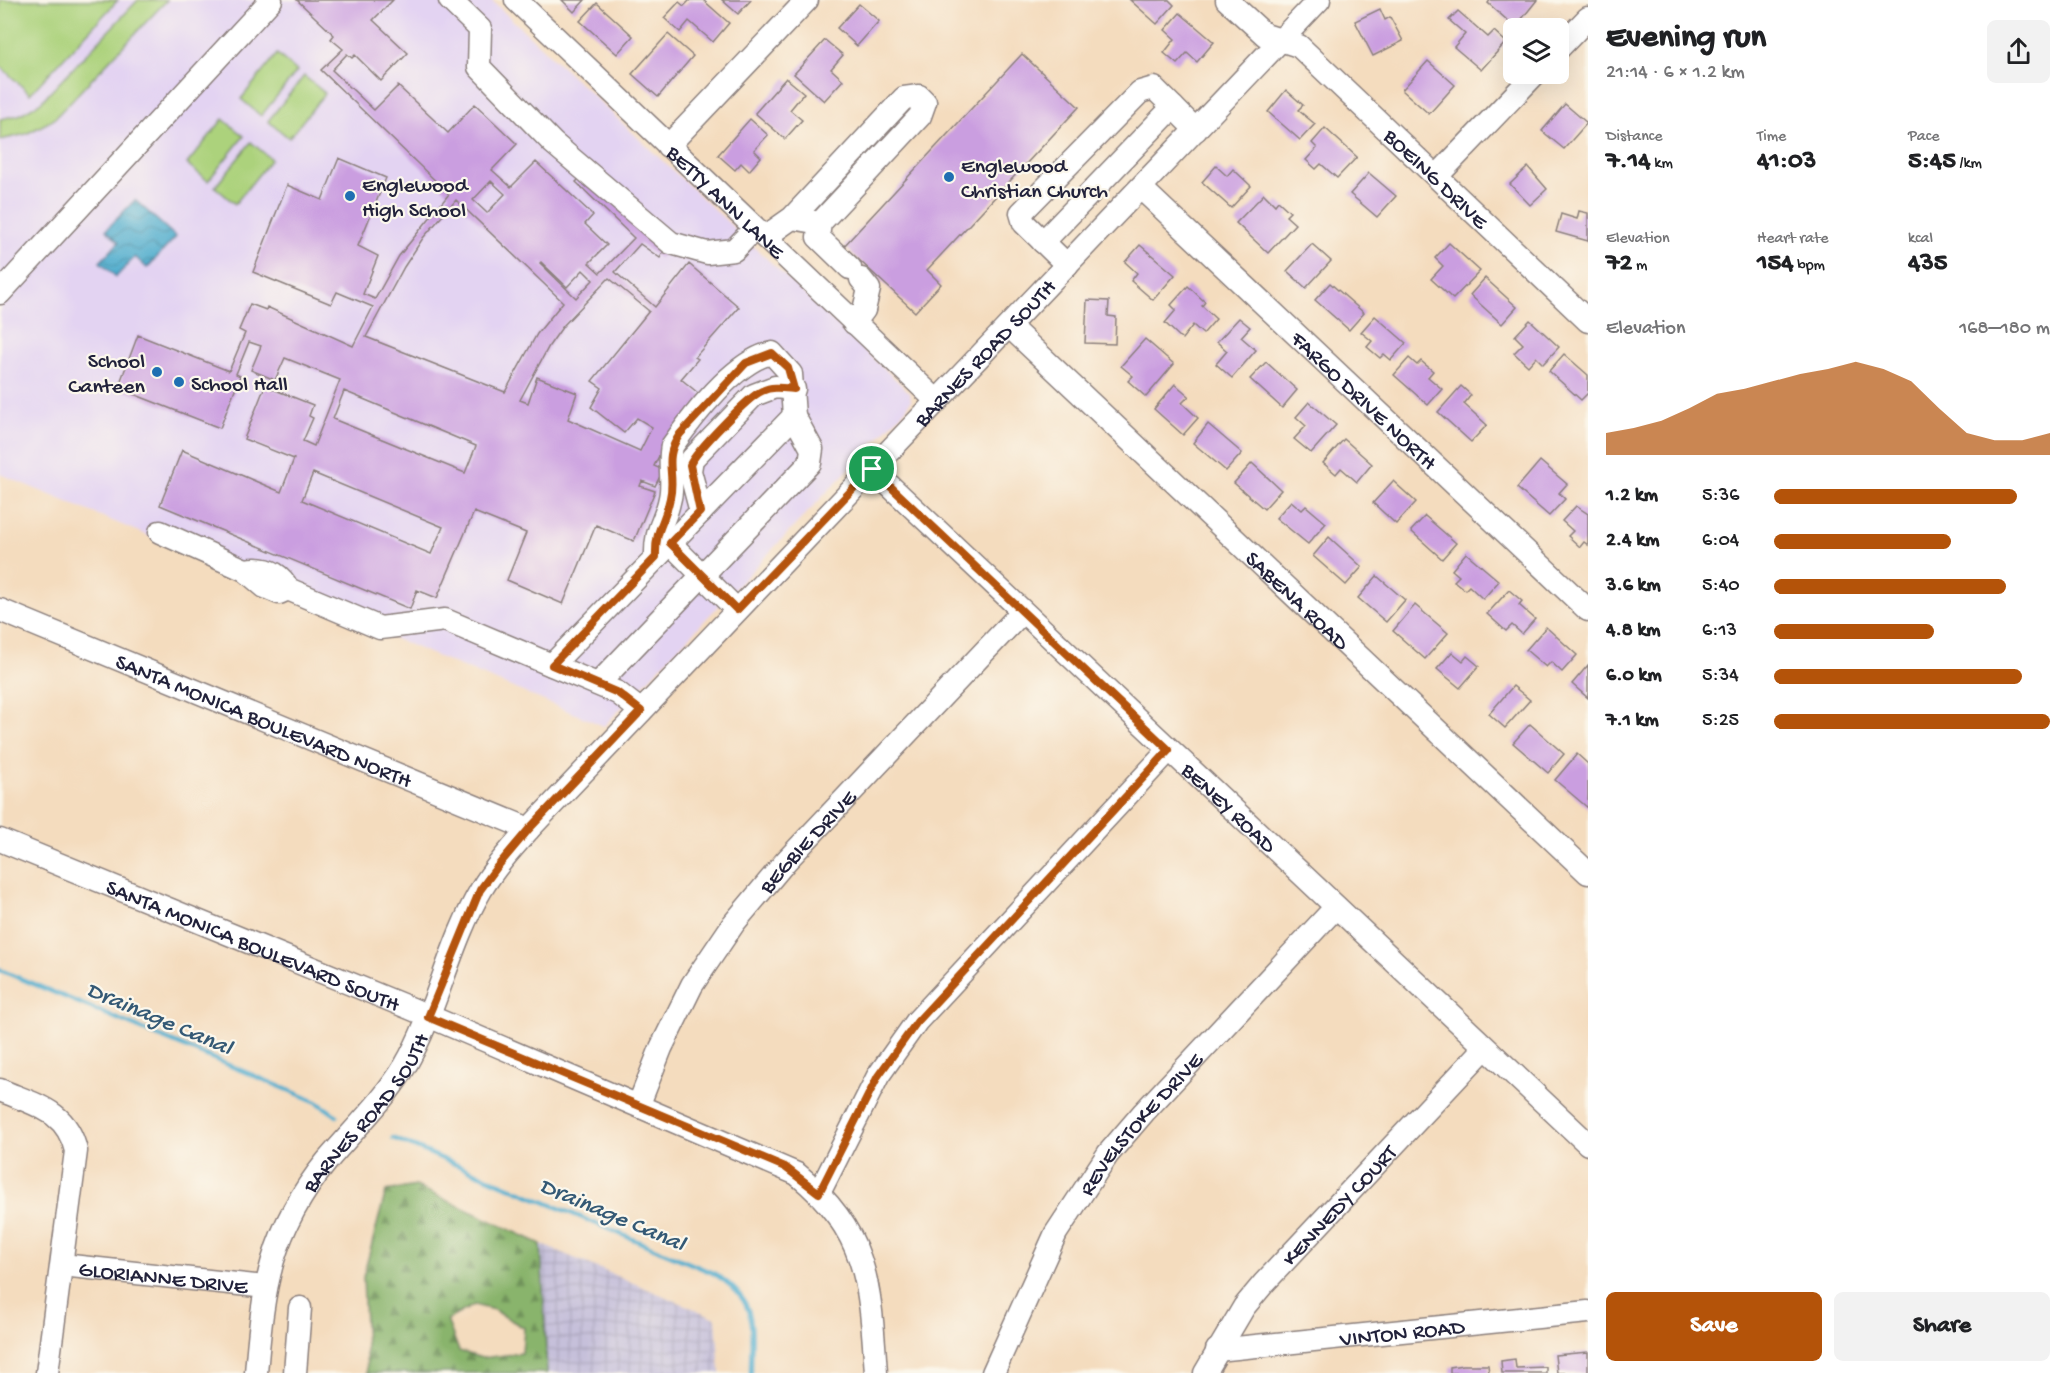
<!DOCTYPE html>
<html lang="en">
<head>
<meta charset="utf-8">
<style>
	body { margin:0; font-family:"Gochi Hand",sans-serif; background:#f2f2f2; color:#202124; height:100vh; display:flex; flex-direction:column; font-size:22px; white-space:nowrap }
	* { box-sizing:border-box; margin:0 }
	p { font-size:20px; color:#757577 }
	.icon { flex:none; width:33px; height:33px; fill:none; stroke:currentColor; stroke-width:2; stroke-linecap:round; stroke-linejoin:round }
	.map { position:relative; flex:1; overflow:hidden }
	.sheet { display:flex; flex-direction:column; background:#fff; width:480px }
	.sheet>* { flex:none }
	.tools { position:absolute; left:1503px; top:18px; display:grid; gap:12px }
	.tools a { display:grid; place-items:center; width:66px; height:66px; border-radius:9px; background:#fff; box-shadow:0 6px 24px #0002; font-size:30px }
	.pin { position:absolute; display:grid; place-items:center; width:51px; height:51px; color:#fff; margin:-26px; border:3px solid #fff; border-radius:50%; box-shadow:0 2px 6px #0007 }
	.round { display:grid; place-items:center; flex:none; width:63px; height:63px; border-radius:9px; background:#f2f2f2 }
	.headline { display:flex; align-items:center; justify-content:space-between; height:102px; padding:0 18px }
	h1 { font-size:33px; font-weight:800; line-height:45px }
	.stats { display:grid; grid-template-columns:repeat(3,1fr); gap:9px; height:102px; padding:6px 18px }
	.stats div { display:grid; align-content:center }
	.stats b { font-size:26px; font-weight:800 }
	.stats small { font-size:16px; font-weight:400 }
	.stats p { font-size:16px }
	.chart { height:168px; padding:12px 18px }
	.chart p { display:flex; justify-content:space-between }
	.chart svg { width:100%; height:108px; margin-top:6px; fill:#b45309; opacity:.7 }
	.action { display:flex; gap:12px; margin-top:auto; padding:12px 18px }
	.action a { flex:1; height:69px; border-radius:9px; background:#b45309; color:#fff; font-size:24px; font-weight:800; line-height:69px; text-align:center }
	.action a+a { background:#f2f2f2; color:#202124 }
	ul { padding:0 18px; list-style:none; font-size:20px }
	li { display:grid; grid-template-columns:96px 72px 1fr; align-items:center; height:45px }
	li i { height:15px; border-radius:8px; background:#b45309 }
	main { display:flex; flex:1; min-height:0 }
	.map>svg:first-child { display:block }
	.built { fill:#e3d3f2 }
	.industrial { fill:url(#industrial-grid) }
	.forest { fill:url(#forest-firs); stroke:#566b54; stroke-width:1.5; fill-rule:evenodd }
	.garden { fill:#acd27c; stroke:#677a5c; stroke-width:1.5 }
	.water { fill:url(#water-waves); stroke:#386784; stroke-width:1.5 }
	.lines { fill:none; stroke-linecap:round; stroke-linejoin:round }
	.stream { stroke:#4eaccd; stroke-width:4.5 }
	.building { fill:#ca9ee0; fill-rule:evenodd }
	.minor-casing { stroke:#8b7f7c; stroke-width:25 }
	.minor { stroke:#fff; stroke-width:22 }
	.route-casing { stroke:#fff; stroke-width:12 }
	.route { stroke:#b45309; stroke-width:8 }
	.poi-dot { fill:#1f6fb2; stroke:#fbf7ec; stroke-width:2 }
	.labels { text-anchor:middle; stroke-width:4.5; stroke-linejoin:round; paint-order:stroke }
	.poi-label { font-size:22px; fill:#22223b; stroke:#fbf7ec; text-anchor:start }
	.street-label { font-size:22px; fill:#22223b; stroke:#fbf7ec }
	.water-label { font-size:24px; font-style:italic; fill:#345975; stroke:#fbf7ec }
</style>
</head>
<body>
<main>
<div class="map">
<svg width="1588" height="1373" viewBox="0 0 1588 1373">
	<defs>
		<pattern id="industrial-grid" width="8" height="8" patternUnits="userSpaceOnUse" patternTransform="scale(1.5)"><rect width="8" height="8" fill="#c6c0da"/><path d="M0 4h8M4 0v8" fill="none" stroke="#aaa5bc"/></pattern>
		<pattern id="forest-firs" width="22" height="20" patternUnits="userSpaceOnUse" patternTransform="scale(1.5)"><rect width="22" height="20" fill="#89b46c"/><path d="M5 1l3.5 6h-7zM16 11l3.5 6h-7z" fill="#70925a"/></pattern>
		<pattern id="water-waves" width="16" height="10" patternUnits="userSpaceOnUse" patternTransform="scale(1.5)"><rect width="16" height="10" fill="#4eaccd"/><path d="M0 5q4-4 8 0t8 0" fill="none" stroke="#408ca8"/></pattern>
	</defs>
	<rect width="100%" height="100%" fill="#fbf7ec"/>
	<filter id="ink" filterUnits="userSpaceOnUse"><feTurbulence type="fractalNoise" baseFrequency=".0167" numOctaves="2"/><feDisplacementMap in="SourceGraphic" scale="12" xChannelSelector="R" yChannelSelector="G"/><feConvolveMatrix kernelMatrix="1 2 1 2 8 2 1 2 1" color-interpolation-filters="sRGB"/></filter>
	<filter id="wash" filterUnits="userSpaceOnUse"><feTurbulence type="fractalNoise" baseFrequency=".008" numOctaves="4" result="noise"/><feDisplacementMap in="SourceGraphic" scale="24" xChannelSelector="R" yChannelSelector="G"/><feGaussianBlur stdDeviation="1.35" result="paint"/><feColorMatrix in="noise" values="0 0 0 0 0 0 0 0 0 0 0 0 0 0 0 0 0 1.4 0 .05"/><feComposite in="paint" operator="in"/></filter>
	<g filter="url(#wash)">
		<rect width="100%" height="100%" fill="#f4dcbe"/>
		<!-- built -->
		<polygon class="built" points="0,0 491,0 910,393 911,400 906,409 604,726 0,474"/>
		<!-- industrial -->
		<polygon class="industrial" points="541,1244 716,1318 720,1373 547,1373"/>
		<!-- forest -->
		<path class="forest" d="M416 1186 541 1244 547 1373H367L363 1277 386 1191ZM474 1305 494 1310 524 1328 522 1353 482 1358 459 1351 447 1320Z"/>
		<!-- garden -->
		<g class="garden">
			<polygon points="0,0 118,0 30,94 0,66"/>
			<polygon points="138,0 167,0 53,120 26,134 0,140 0,119 19,115 40,103"/>
			<polygon points="277,54 297,71 261,116 241,99"/>
			<polygon points="304,76 325,93 289,138 268,121"/>
			<polygon points="223,119 244,136 208,181 187,164"/>
			<polygon points="251,142 271,159 235,204 215,187"/>
		</g>
		<!-- water -->
		<polygon class="water" points="135,200 176,237 147,268 135,257 116,277 100,262 119,242 106,230"/>
		<g class="lines">
			<!-- stream -->
			<g class="stream">
				<polyline points="0,970 317,1102 337,1116"/>
				<path d="M393 1138 713 1273C760 1301 751 1325 751 1373"/>
			</g>
		</g>
		<g id="blocks">
			<!-- building -->
			<g class="building">
				<path d="M297 0H393L373 20 408 53 381 81 355 55 352 58 347 54 332 70 374 110 398 86 448 133 475 104 517 144 492 170 511 187 536 162 593 215 585 224 607 245 589 263 600 273 634 238 576 182 583 175 665 249 660 258 640 244 615 272 655 307 689 264 739 307 695 357 698 359 681 379 703 397 663 448 654 466 663 470 655 486 642 481 640 486 655 491 634 541 596 525 563 604 507 580 526 533 474 512 437 598 417 590 410 609 160 505 182 450 281 492 294 459 244 439 265 386 313 405 309 416 313 418 303 441 314 446 340 380 285 358 275 380 251 370 261 346 249 342 236 374 240 376 220 428 118 388 138 335 229 371 245 333 239 330 250 304 266 310 267 307 353 346 373 307 337 292 331 304 253 272 287 185 322 200 339 158 386 178 358 246 378 256 363 294 375 299 399 256 449 194 321 70 343 49 331 39 334 35ZM491 181 505 194 487 213 473 200ZM456 200 563 302 537 334 505 392 366 337 404 267 423 238ZM541 262 567 287 583 270 593 280 576 298 540 263ZM609 278 649 311 592 381 602 388 591 407 624 433 637 418 652 427 640 451 568 419 577 393 537 377 528 403 520 400 549 346 563 326ZM344 391 476 446 465 473 333 419ZM313 473 443 527 431 554 302 500Z"/>
				<polygon points="562,0 585,0 574,12"/>
				<polygon points="690,0 703,0 729,23 713,42 689,21 680,32 664,18 679,2 684,6"/>
				<polygon points="722,0 751,0 738,14"/>
				<polygon points="1130,0 1169,0 1174,5 1157,24"/>
				<polygon points="1490,0 1537,0 1521,20 1528,27 1527,28 1516,28 1488,3"/>
				<polygon points="597,3 633,36 617,54 580,21"/>
				<polygon points="859,4 879,21 857,46 837,28"/>
				<polygon points="1380,9 1385,20 1390,17 1403,41 1373,56 1355,21"/>
				<polygon points="1458,11 1488,37 1494,31 1506,42 1481,70 1454,47 1465,34 1449,20"/>
				<polygon points="1180,13 1214,42 1197,62 1187,53 1177,64 1164,53 1175,39 1165,30"/>
				<polygon points="668,34 693,56 658,97 632,74"/>
				<polygon points="825,40 843,55 831,69 843,80 824,101 794,74"/>
				<polygon points="1022,54 1079,107 927,270 941,284 915,312 844,246"/>
				<polygon points="1428,61 1455,85 1429,114 1402,90"/>
				<polygon points="786,78 804,93 790,110 802,120 785,139 755,113"/>
				<polygon points="1286,90 1303,105 1298,110 1315,124 1300,140 1268,112"/>
				<polygon points="1565,104 1587,123 1564,149 1542,131"/>
				<polygon points="750,119 768,135 754,150 761,157 749,171 741,163 735,170 718,155"/>
				<polygon points="1325,128 1357,157 1337,178 1321,164 1316,169 1306,160 1317,148 1312,143"/>
				<polygon points="1216,166 1227,176 1233,169 1251,186 1231,208 1202,182"/>
				<polygon points="1528,167 1547,189 1530,205 1510,184"/>
				<polygon points="1369,173 1396,196 1377,217 1350,194"/>
				<polygon points="1264,194 1275,205 1278,201 1290,212 1286,216 1295,224 1268,253 1236,223"/>
				<polygon points="1579,211 1588,213 1588,241 1556,232 1561,214 1577,219"/>
				<polygon points="1449,243 1480,271 1453,299 1431,279 1443,266 1435,258"/>
				<polygon points="1312,244 1331,261 1306,288 1287,271"/>
				<polygon points="1140,245 1175,275 1153,300 1131,281 1137,273 1125,262"/>
				<polygon points="1485,278 1517,307 1502,324 1470,295"/>
				<polygon points="1330,283 1364,313 1349,330 1315,300"/>
				<polygon points="1188,286 1205,302 1202,306 1216,319 1203,334 1193,325 1182,339 1165,323 1176,310 1171,305"/>
				<polygon points="1087,300 1109,301 1108,316 1116,317 1115,344 1085,343"/>
				<polygon points="1375,316 1406,343 1391,360 1384,354 1380,358 1367,347 1372,341 1361,332"/>
				<polygon points="1239,318 1250,327 1241,337 1256,350 1232,378 1216,364 1227,351 1217,342"/>
				<polygon points="1530,320 1559,347 1543,364 1536,357 1528,366 1514,353 1523,344 1515,336"/>
				<polygon points="1145,339 1174,364 1146,397 1128,381 1133,376 1121,366"/>
				<polygon points="1564,354 1588,375 1588,393 1581,400 1549,371"/>
				<polygon points="1409,358 1417,365 1421,361 1433,371 1428,377 1442,389 1428,405 1394,375"/>
				<polygon points="1266,362 1297,390 1282,408 1250,379"/>
				<polygon points="1175,384 1189,396 1182,403 1198,418 1183,435 1154,409"/>
				<polygon points="1461,386 1471,395 1464,404 1487,425 1471,442 1438,412"/>
				<polygon points="1309,402 1336,425 1311,453 1294,439 1306,426 1296,417"/>
				<polygon points="1208,424 1242,453 1226,471 1193,443"/>
				<polygon points="1344,439 1372,464 1357,482 1341,468 1336,474 1323,463"/>
				<polygon points="1540,461 1567,484 1559,493 1565,499 1549,516 1517,488"/>
				<polygon points="1252,463 1281,490 1264,509 1234,483"/>
				<polygon points="1393,481 1416,502 1396,524 1373,503"/>
				<polygon points="1291,501 1302,510 1306,506 1326,523 1308,544 1276,518"/>
				<polygon points="1576,506 1588,514 1588,545 1584,542 1580,547 1568,536 1573,531 1562,521"/>
				<polygon points="1425,516 1456,543 1442,559 1411,531"/>
				<polygon points="1329,537 1362,567 1346,585 1313,556"/>
				<polygon points="1466,553 1499,581 1483,599 1469,586 1465,590 1454,581 1459,576 1452,570"/>
				<polygon points="1377,576 1405,600 1386,622 1358,598"/>
				<polygon points="1509,590 1522,601 1519,605 1535,619 1522,634 1512,625 1506,631 1487,614"/>
				<polygon points="1415,605 1448,633 1425,659 1393,631"/>
				<polygon points="1546,627 1577,655 1562,672 1551,662 1546,667 1526,650"/>
				<polygon points="1452,652 1463,661 1467,656 1479,666 1460,688 1437,669"/>
				<polygon points="1588,665 1588,698 1572,684"/>
				<polygon points="1513,686 1530,700 1505,728 1489,714"/>
				<polygon points="1530,724 1564,754 1548,773 1513,743"/>
				<polygon points="1577,754 1588,764 1588,808 1555,780"/>
				<polygon points="1588,1352 1588,1373 1557,1373 1555,1355"/>
				<polygon points="1515,1359 1516,1368 1546,1367 1546,1373 1502,1373 1501,1361"/>
				<polygon points="1463,1365 1488,1365 1489,1373 1450,1373 1450,1367"/>
			</g>
		</g>
	</g>
	<g filter="url(#ink)">
		<use href="#blocks" fill-opacity="0" stroke="#8b7f7c" stroke-width="1.5"/>
		<g class="lines">
			<defs>
				<g id="minor">
					<polyline points="450,0 480,29 479,67 553,143 671,243 707,253 734,250 755,228"/>
					<path id="s1" d="M516 0 937 401"/>
					<path id="s2" d="M1227 0 1265 35 1299 46 1588 321"/>
					<polyline points="1558,49 1588,18"/>
					<polyline points="668,146 807,0"/>
					<polyline points="1437,176 1535,74"/>
					<path id="s3" d="M1141 188 1588 610"/>
					<polyline points="820,223 818,237 850,268"/>
					<polyline points="765,237 792,218 904,98 919,96 925,102 920,116 820,223 792,218"/>
					<polyline points="1043,242 1173,107"/>
					<polyline points="1067,265 1024,223 1021,213 1140,92 1154,88 1196,130"/>
					<polyline points="0,293 271,0"/>
					<polyline points="854,323 864,310 869,289 861,279"/>
					<path id="s4" d="M1009 326 1588 873"/>
					<path id="s5" d="M872 469 1588 1144"/>
					<polyline points="701,512 690,471 692,459 754,395 775,387 794,389"/>
					<polyline points="160,532 245,570"/>
					<polyline points="670,543 737,610"/>
					<path d="M656 557C655 527 665 524 670 498 674 481 668 464 672 446 693 416 736 360 772 353L791 374 794 416"/>
					<path d="M288 589 279 593 265 587 245 570C264 567 279 571 288 589L380 628 445 620 618 693 641 711"/>
					<path id="s6" d="M0 610 529 829"/>
					<polyline points="552,665 794,416 812,449 810,463 598,684"/>
					<path id="s7" d="M0 840 412 1009 797 1174C869 1233 870 1286 876 1373"/>
					<path d="M0 1090C35 1105 67 1110 76 1151L47 1373"/>
					<path id="s8" d="M639 1104 661 1048 692 985 734 923 786 861 1022 612"/>
					<polyline points="819,1193 878,1076 917,1021 1169,750"/>
					<path id="s9" d="M62 1265 265 1287"/>
					<path id="s10" d="M1217 1350 1588 1312"/>
					<path id="s11" d="M256 1373C263 1287 270 1231 327 1161 353 1130 384 1101 405 1066 437 1011 449 944 481 890 494 868 512 848 529 829L1319 0"/>
					<polyline points="295,1373 300,1308"/>
					<path id="s12" d="M993 1373 1056 1233 1108 1154 1144 1112 1336 907"/>
					<path id="s13" d="M1205 1373 1244 1307 1264 1283 1485 1048"/>
				</g>
			</defs>
			<!-- minor casing -->
			<use href="#minor" class="minor-casing"/>
			<!-- minor -->
			<use href="#minor" class="minor"/>
		</g>
	</g>
	<g class="lines" filter="url(#ink)">
		<defs>
			<path id="route" d="M772 353 788 368 794 389C783 388 772 386 762 391 749 396 695 452 690 465L700 512 670 543 737 610 872 469 1169 750 917 1022 878 1076 819 1193 785 1167 428 1017 480 890 497 867 529 829 641 711 618 693 552 665 656 557C655 527 665 524 670 498 676 473 662 460 680 434L746 363Z"/>
		</defs>
		<!-- route casing -->
		<use href="#route" class="route-casing"/>
		<!-- route -->
		<use href="#route" class="route"/>
	</g>
	<!-- markers -->
	<g class="poi-dot">
		<circle cx="949" cy="177" r="6"/>
		<circle cx="350" cy="196" r="6"/>
		<circle cx="157" cy="372" r="6"/>
		<circle cx="179" cy="382" r="6"/>
	</g>
	<g class="labels">
		<!-- poi labels -->
		<g class="poi-label">
			<text x="961" y="172">Englewood<tspan x="961" dy="25">Christian Church</tspan></text>
			<text x="362" y="191">Englewood<tspan x="362" dy="25">High School</tspan></text>
			<text x="145" y="367" text-anchor="end">School<tspan x="145" dy="25">Canteen</tspan></text>
			<text x="191" y="390">School Hall</text>
		</g>
		<!-- street labels -->
		<g class="street-label">
			<text dy="8" stroke="none"><textPath href="#s2" startOffset="278">BOEING DRIVE</textPath></text>
			<text dy="8" stroke="none"><textPath href="#s1" startOffset="291">BETTY ANN LANE</textPath></text>
			<text dy="8" stroke="none"><textPath href="#s11" startOffset="1280">BARNES ROAD SOUTH</textPath></text>
			<text dy="8" stroke="none"><textPath href="#s3" startOffset="308">FARGO DRIVE NORTH</textPath></text>
			<text dy="8" stroke="none"><textPath href="#s4" startOffset="398">SABENA ROAD</textPath></text>
			<text dy="8" stroke="none"><textPath href="#s6" startOffset="286">SANTA MONICA BOULEVARD NORTH</textPath></text>
			<text dy="8" stroke="none"><textPath href="#s5" startOffset="492">BENEY ROAD</textPath></text>
			<text dy="8" stroke="none"><textPath href="#s8" startOffset="315">BEGBIE DRIVE</textPath></text>
			<text dy="8" stroke="none"><textPath href="#s7" startOffset="274">SANTA MONICA BOULEVARD SOUTH</textPath></text>
			<text dy="8" stroke="none"><textPath href="#s11" startOffset="290">BARNES ROAD SOUTH</textPath></text>
			<text dy="8" stroke="none"><textPath href="#s12" startOffset="292">REVELSTOKE DRIVE</textPath></text>
			<text dy="8" stroke="none"><textPath href="#s13" startOffset="216">KENNEDY COURT</textPath></text>
			<text dy="8" stroke="none"><textPath href="#s9" startOffset="102">GLORIANNE DRIVE</textPath></text>
			<text dy="8" stroke="none"><textPath href="#s10" startOffset="186">VINTON ROAD</textPath></text>
		</g>
		<!-- water labels -->
		<g class="water-label">
			<text transform="translate(160 1017) rotate(23)" y="8">Drainage Canal</text>
			<text transform="translate(613 1213) rotate(23)" y="8">Drainage Canal</text>
		</g>
	</g>
</svg>
<div class="tools">
<a><svg class="icon" aria-label="layers" viewBox="0 0 24 24"><path d="M12 4l9 5-9 5-9-5zM3 14l9 5 9-5"/></svg></a>
</div>
<div class="pin" style="left:872px;top:469px;background:#1e9e55"><svg class="icon" aria-label="arrive" viewBox="0 0 24 24"><path d="M6 21V4h12l-3 4 3 4H6"/></svg></div>
</div>
<section class="sheet">
<div class="headline"><div><h1>Evening run</h1><p>21:14 · 6 × 1.2 km</p></div><a class="round"><svg class="icon" aria-label="share" viewBox="0 0 24 24"><path d="M12 15V3M7 8l5-5 5 5M5 13v7h14v-7"/></svg></a></div>
<div class="stats">
<div><p>Distance</p><b>7.14<small> km</small></b></div>
<div><p>Time</p><b>41:03</b></div>
<div><p>Pace</p><b>5:45<small> /km</small></b></div>
</div>
<div class="stats">
<div><p>Elevation</p><b>72<small> m</small></b></div>
<div><p>Heart rate</p><b>154<small> bpm</small></b></div>
<div><p>kcal</p><b>435</b></div>
</div>
<div class="chart"><p><span>Elevation</span>168–180 m</p>
<svg viewBox="0 0 160 44" preserveAspectRatio="none"><path d="M0 44V35L10 33L20 30L30 25L40 19L50 17L60 14L70 11L80 9L90 6L100 9L110 14L120 25L130 35L140 38L150 38L160 35V44z"/></svg>
</div>
<ul>
<li><b>1.2 km</b>5:36<i style="width:88%"></i></li>
<li><b>2.4 km</b>6:04<i style="width:64%"></i></li>
<li><b>3.6 km</b>5:40<i style="width:84%"></i></li>
<li><b>4.8 km</b>6:13<i style="width:58%"></i></li>
<li><b>6.0 km</b>5:34<i style="width:90%"></i></li>
<li><b>7.1 km</b>5:25<i style="width:100%"></i></li>
</ul>
<div class="action"><a>Save</a><a>Share</a></div>
</section>
</main>
</body>
</html>
